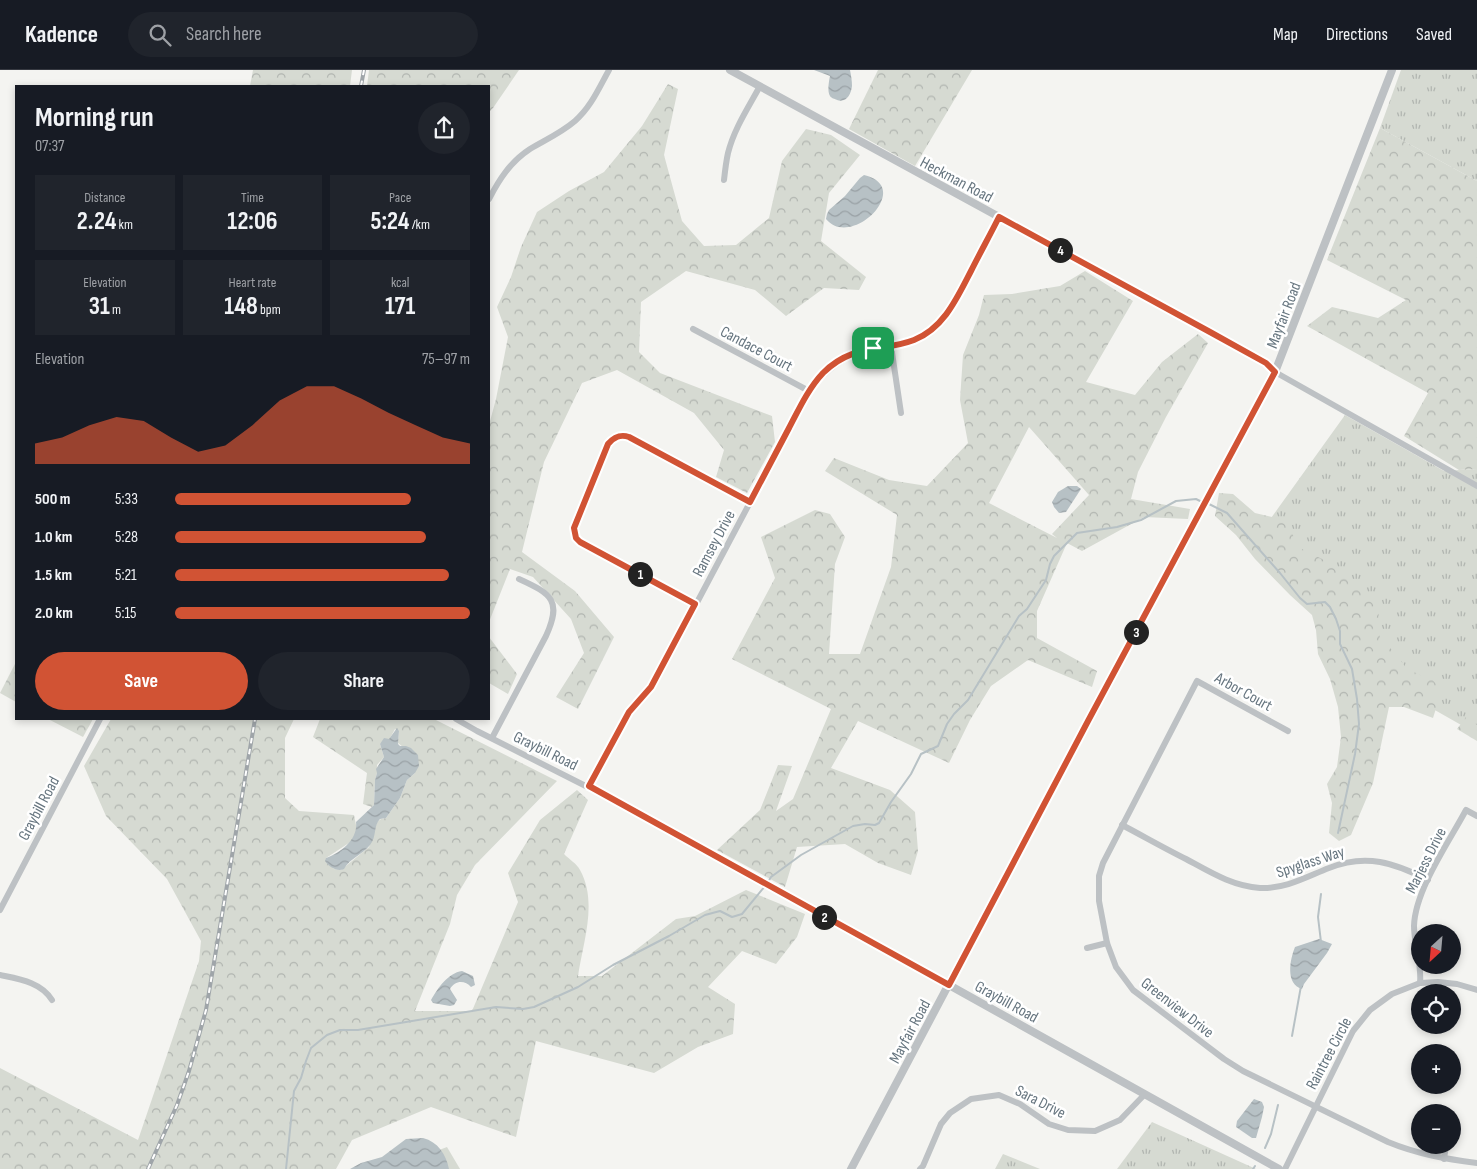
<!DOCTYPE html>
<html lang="en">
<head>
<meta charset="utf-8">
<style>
	body { margin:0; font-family:"Sofia Sans Condensed",sans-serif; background:#20242c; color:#f1f3f6; height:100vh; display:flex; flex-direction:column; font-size:19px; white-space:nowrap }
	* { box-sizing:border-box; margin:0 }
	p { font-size:16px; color:#9ea1a6 }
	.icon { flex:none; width:28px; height:28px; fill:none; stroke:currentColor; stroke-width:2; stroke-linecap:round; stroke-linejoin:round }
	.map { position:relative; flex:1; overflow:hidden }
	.side { position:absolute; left:15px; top:15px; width:475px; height:635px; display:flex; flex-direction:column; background:#171b24; border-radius:0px; box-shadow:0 2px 8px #0003 }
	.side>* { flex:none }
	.needle { width:32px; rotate:206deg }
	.tools { position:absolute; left:1411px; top:854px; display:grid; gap:10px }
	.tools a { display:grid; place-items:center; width:50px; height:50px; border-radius:50%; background:#171b24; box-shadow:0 2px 8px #0003; font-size:25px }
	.pin { position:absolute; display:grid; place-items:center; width:42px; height:42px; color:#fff; margin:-21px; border-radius:10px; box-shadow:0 2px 8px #0006 }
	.km { position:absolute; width:25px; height:25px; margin:-12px; border-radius:50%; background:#222; color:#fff; font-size:14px; line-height:25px; text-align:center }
	.round { display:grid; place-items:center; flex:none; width:52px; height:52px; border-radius:26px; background:#20242c }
	.overview { display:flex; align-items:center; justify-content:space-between; height:85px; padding:0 20px }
	h1 { font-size:28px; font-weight:700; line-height:38px }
	.metrics { display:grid; grid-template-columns:repeat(3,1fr); gap:8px; height:85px; padding:5px 20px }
	.metrics div { display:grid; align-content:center; border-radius:0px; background:#20242c; text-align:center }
	.metrics b { font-size:25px; font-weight:700 }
	.metrics small { font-size:14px; font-weight:400 }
	.metrics p { font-size:14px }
	.chart { height:140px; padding:10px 20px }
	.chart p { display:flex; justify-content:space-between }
	.chart svg { width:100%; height:90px; margin-top:5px; fill:#d15334; opacity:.7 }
	.primary-button { display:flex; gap:10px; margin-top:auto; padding:10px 20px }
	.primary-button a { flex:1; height:58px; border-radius:30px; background:#d15334; color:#fff; font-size:20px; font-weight:700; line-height:58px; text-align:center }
	.primary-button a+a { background:#20242c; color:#f1f3f6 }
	ul { padding:0 20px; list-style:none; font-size:16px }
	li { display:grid; grid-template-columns:80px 60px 1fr; align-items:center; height:38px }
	li i { height:12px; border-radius:6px; background:#d15334 }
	header { display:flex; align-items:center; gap:30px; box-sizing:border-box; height:70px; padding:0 25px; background:#171b24; border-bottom:1px solid #363941 }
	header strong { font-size:24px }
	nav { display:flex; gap:28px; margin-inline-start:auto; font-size:18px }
	.search { width:350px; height:45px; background:#20242c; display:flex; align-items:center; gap:12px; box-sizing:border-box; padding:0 18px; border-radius:28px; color:#9ea1a6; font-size:19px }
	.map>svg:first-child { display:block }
	.grass { fill:url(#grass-tufts) }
	.forest { fill:url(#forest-crowns); fill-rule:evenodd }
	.water { fill:url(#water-waves) }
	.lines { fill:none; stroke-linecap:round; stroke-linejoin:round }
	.stream { stroke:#b7c1c5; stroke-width:2 }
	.minor { stroke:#bdc1c4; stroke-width:6 }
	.tertiary { stroke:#bdc1c4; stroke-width:8 }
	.rail-casing { stroke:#9fa5a9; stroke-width:4 }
	.rail { stroke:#fff; stroke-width:2; stroke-dasharray:5.5; stroke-linecap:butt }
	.route-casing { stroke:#fff; stroke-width:10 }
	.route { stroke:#d15334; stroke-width:6 }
	.labels { text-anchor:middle; stroke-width:5; stroke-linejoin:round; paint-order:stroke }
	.street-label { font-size:16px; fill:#66757f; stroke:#fff }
</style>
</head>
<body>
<header>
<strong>Kadence</strong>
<div class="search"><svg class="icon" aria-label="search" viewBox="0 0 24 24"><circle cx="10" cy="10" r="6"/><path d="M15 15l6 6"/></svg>Search here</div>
<nav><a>Map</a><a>Directions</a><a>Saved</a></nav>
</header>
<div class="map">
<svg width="1477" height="1099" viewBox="0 0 1477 1099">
	<defs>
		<pattern id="grass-tufts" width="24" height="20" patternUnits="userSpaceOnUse" patternTransform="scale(1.25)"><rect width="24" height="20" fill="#d6dad2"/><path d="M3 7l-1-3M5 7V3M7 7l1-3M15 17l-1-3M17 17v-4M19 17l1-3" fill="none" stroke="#b1b5b0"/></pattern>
		<pattern id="forest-crowns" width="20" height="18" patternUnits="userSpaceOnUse" patternTransform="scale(1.25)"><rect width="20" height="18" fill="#d6dad2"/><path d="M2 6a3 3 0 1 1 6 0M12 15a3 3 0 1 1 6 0" fill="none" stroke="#b1b5b0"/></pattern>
		<pattern id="water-waves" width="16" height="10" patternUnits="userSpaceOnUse" patternTransform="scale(1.25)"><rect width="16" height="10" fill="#b7c1c5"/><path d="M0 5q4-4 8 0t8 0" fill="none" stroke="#99a1a5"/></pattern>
	</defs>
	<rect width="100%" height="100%" fill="#f4f4f1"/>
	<!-- grass -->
	<g class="grass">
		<polygon points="1401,0 1477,0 1477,111 1380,58"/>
		<polygon points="1345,345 1444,401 1477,399 1477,664 1433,639 1256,469"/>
		<polygon points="1152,1052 1256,1099 1117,1099"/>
		<polygon points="447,1077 460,1099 389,1099"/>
		<polygon points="1003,1084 1040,1099 995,1099"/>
	</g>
	<!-- forest -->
	<g class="forest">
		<polygon points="253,0 352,0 350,16 250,16"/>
		<polygon points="369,0 519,0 493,38 489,42 489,16 367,16"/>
		<polygon points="878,0 972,0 915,96 849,59"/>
		<polygon points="668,14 678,19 664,85 682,151 704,176 736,175 769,148 782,91 806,59 831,65 860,85 829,123 821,171 866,207 859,220 824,218 786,246 755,220 686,201 641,232 639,282 660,303 772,346 775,372 747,423 716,407 724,380 694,343 617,300 582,313 544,392 522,482 575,521 614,567 578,639 556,627 584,583 571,549 533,507 510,499 489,552 489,355 496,329 508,267 497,237 511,207 521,177 537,142 569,121 604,102 642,56"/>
		<polygon points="1380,58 1477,111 1477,399 1459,400 1404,366 1428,323 1307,256 1332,237 1378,248 1406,230 1327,190"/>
		<path d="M1085 201 1133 231 1086 312 1135 325 1162 292 1198 264 1208 273 1166 347 1138 402 1131 429 1190 439 1188 449 1144 447 1082 481 1067 473 1037 541V568L1097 601 1092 617 1028 590 991 616 970 650 949 693 858 651 831 698 890 720 915 742 918 781 911 805 878 793 845 774 797 777 785 817 717 780 760 740 778 695 792 696 776 741 793 729 831 639 732 589 775 508 761 467 815 440 830 444 845 467 835 494 829 584H860L891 497 897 445 825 401 834 388 889 410 927 416 968 373 960 330 963 285 979 245 984 225 1012 224 1060 216ZM1029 357 1089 425 1052 464 1057 468 989 433Z"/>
		<polygon points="1219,423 1233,424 1255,443 1284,450 1292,463 1298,477 1334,495 1378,534 1380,570 1395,582 1406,598 1420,605 1430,607 1437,615 1434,628 1438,632 1433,648 1404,637 1389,637 1373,713 1351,765 1339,771 1329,763 1332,733 1327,714 1337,697 1341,667 1338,637 1330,609 1318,584 1316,560 1312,545 1290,525 1255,489 1236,465 1215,446"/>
		<polygon points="489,567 517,604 508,624 489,613"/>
		<polygon points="16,592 16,632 0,623"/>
		<polygon points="1466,647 1477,655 1477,671 1457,659"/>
		<polygon points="48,649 93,649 83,667"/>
		<path d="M111 649H294L285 668V728L299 741 354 745 357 760 352 771 326 788 334 799 341 800 369 777 377 752 381 749 386 748 400 728 407 710 415 703 403 677 398 673 399 661 395 659 389 670 380 674 384 687 377 695V703L375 710 374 735 372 737 363 734 367 703 313 667 320 649H434L557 711 475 795 457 825 450 854 415 941H472L518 832 508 803 540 750 577 720 588 730 564 784C569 789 577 794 580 800 598 832 583 872 578 906H602L676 849 695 846 746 820 805 844 797 867 776 894 742 881 708 917 735 934 733 964 698 977 654 1003 536 971 516 1067 431 1037 352 1070 336 1099H0V998L138 1070 199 891 201 871 167 809 106 746 84 696Z"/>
	</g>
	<!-- water -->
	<g class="water">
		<path d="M814 0H850C851 5 852 11 852 16 851 25 846 33 837 30 835 29 831 28 830 26 827 21 829 11 830 6Z"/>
		<path d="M864 105C915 117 851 180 826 149L827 144 829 140 845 126 860 108Z"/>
		<polygon points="1068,416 1077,416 1081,419 1066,442 1059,443 1054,437 1052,432 1058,422"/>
		<path d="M397 658 399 661 398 674 400 676H406L411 678 418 685 419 696 415 703 407 710 400 728 386 748 380 749C373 756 377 767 370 775 363 784 349 789 344 799 337 802 329 797 325 791L326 788C342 782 358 769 356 752L374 735 375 710 377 703 376 699 384 687 380 674 384 668 389 669Z"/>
		<path d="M1319 869 1332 874 1327 883 1304 914 1302 919C1285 914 1290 889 1295 877Z"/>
		<path d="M462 901 473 906 475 915 471 917C465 910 455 910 450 919L457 930 454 935 450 936 433 933 431 930C438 918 448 903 462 901Z"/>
		<polygon points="1254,1029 1262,1032 1264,1037 1262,1047 1256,1068 1252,1068 1236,1057 1237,1051"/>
		<path d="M423 1068C438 1072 446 1084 449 1099H350L361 1093 382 1087 406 1069Z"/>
	</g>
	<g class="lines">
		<!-- stream -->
		<g class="stream">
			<polyline points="1207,433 1227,443 1280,503 1300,528 1307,534 1325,532 1330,537 1336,549 1340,561 1340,574 1352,599 1357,629 1359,654 1355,684 1338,763"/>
			<polyline points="768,812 771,807 801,785 853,756 865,754 875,755 879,753 891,732 911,704 921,684 938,676 947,654 954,644 968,630 1019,546 1027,539 1046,510 1050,494 1054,486 1077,463 1117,457 1141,450 1176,431 1196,429 1202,432"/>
			<polyline points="1321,872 1318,847 1321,824"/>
			<polyline points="1292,966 1301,916"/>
			<polyline points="1265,1078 1271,1064 1278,1035"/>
			<polyline points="286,1099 294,1021 301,1008 306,991 311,978 327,965 340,960 358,960 496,937 523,939 534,937 578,917 613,895 669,866 705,845 720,841 732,847 742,844 765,816"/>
			<polyline points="1253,1099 1255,1096"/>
		</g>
		<!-- minor -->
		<g class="minor">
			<path d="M724 110C725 101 726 92 728 83 734 59 748 38 760 16"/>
			<path d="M489 129C499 110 510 92 530 79 545 70 561 63 575 51 591 37 599 18 609 0"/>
			<polyline points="693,259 809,321"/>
			<polyline points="891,276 901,343"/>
			<polyline points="1275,302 1477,416"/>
			<path d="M695 534 585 475C577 470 573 465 575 455L608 373 616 366 629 367 750 432"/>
			<polyline points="456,649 477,661 639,743 949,915"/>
			<path d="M1288 661 1197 611 1103 793 1099 806V831L1107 873 1116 897 1133 920 1224 989 1243 1001 1388 1072C1417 1084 1446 1089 1477 1093"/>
			<path d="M492 668 546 566C562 531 552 524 519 509"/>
			<path d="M589 716 629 643 651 617 666 591 809 321C827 299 845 284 873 278 891 275 908 275 925 265 948 251 958 224 971 201 980 183 990 165 999 147"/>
			<path d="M1122 755C1143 766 1164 778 1186 789 1210 802 1232 816 1260 818 1286 819 1306 807 1329 798 1366 783 1395 793 1428 810"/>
			<polyline points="0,840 100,649"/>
			<polyline points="1087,878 1107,873"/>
			<path d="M0 905C19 909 41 912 52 930"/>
			<path d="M1420 913C1422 894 1414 875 1414 856 1415 820 1449 772 1466 740L1477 746"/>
			<polyline points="1444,1089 1446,1075"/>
			<polyline points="920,1099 923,1096 941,1054 950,1043 971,1029 999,1025 1020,1034 1049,1054 1068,1060 1095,1061 1120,1050 1145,1024"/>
			<polyline points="1285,1099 1353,961 1370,940 1392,924 1420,913 1438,912 1457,914 1477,920"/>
		</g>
		<!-- tertiary -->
		<g class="tertiary">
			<polyline points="730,0 1210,262 1266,293 1275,302"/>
			<polyline points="949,915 1279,1099"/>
			<polyline points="851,1099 1088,651 1275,302 1392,0"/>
		</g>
		<defs>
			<g id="rail">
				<polyline points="361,16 364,0"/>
				<polyline points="148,1099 177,1035 189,1001 206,940 255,649"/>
			</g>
		</defs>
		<!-- rail casing -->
		<use href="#rail" class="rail-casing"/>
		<!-- rail -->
		<use href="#rail" class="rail"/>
	</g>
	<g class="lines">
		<defs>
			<path id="route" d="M999 147 1210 262 1266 293 1275 302 1088 651 949 915 589 716 629 642 651 617 695 534 580 472 576 468 574 458 608 374C614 367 620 364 629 367L750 432C763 407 776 383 789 358 799 339 808 319 823 303 853 273 880 283 914 270 944 258 957 228 971 201 980 183 990 165 999 147Z"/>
		</defs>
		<!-- route casing -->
		<use href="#route" class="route-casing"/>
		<!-- route -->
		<use href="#route" class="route"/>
	</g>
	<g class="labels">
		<!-- street labels -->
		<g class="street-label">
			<text transform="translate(957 109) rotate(28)" y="6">Heckman Road</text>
			<text transform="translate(1283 245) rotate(-69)" y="6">Mayfair Road</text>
			<text transform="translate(757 278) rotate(28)" y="6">Candace Court</text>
			<text transform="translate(713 473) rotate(-62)" y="6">Ramsey Drive</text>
			<text transform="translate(1244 621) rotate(29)" y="6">Arbor Court</text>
			<text transform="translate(546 680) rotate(26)" y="6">Graybill Road</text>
			<text transform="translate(38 738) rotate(-62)" y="6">Graybill Road</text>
			<text transform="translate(1425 790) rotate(-63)" y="6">Marjess Drive</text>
			<text transform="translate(1310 791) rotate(-18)" y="6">Spyglass Way</text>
			<text transform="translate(1007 931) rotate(29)" y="6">Graybill Road</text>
			<text transform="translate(1178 937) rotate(38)" y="6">Greenview Drive</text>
			<text transform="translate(909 961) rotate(-62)" y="6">Mayfair Road</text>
			<text transform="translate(1328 983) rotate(-62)" y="6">Raintree Circle</text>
			<text transform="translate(1041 1031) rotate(27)" y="6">Sara Drive</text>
		</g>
	</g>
</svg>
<div class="tools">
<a><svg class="needle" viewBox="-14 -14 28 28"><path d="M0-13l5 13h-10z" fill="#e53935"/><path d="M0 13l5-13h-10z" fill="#9ea1a6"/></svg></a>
<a><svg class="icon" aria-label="locate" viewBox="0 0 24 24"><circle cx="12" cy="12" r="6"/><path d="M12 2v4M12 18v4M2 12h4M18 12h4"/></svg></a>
<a>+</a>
<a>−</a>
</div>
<div class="pin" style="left:873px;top:278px;background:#1e9e55"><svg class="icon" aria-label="arrive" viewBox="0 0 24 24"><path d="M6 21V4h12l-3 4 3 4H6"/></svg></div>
<b class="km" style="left:640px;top:504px">1</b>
<b class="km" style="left:824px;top:847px">2</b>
<b class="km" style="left:1136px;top:562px">3</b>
<b class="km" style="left:1060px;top:180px">4</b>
<section class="side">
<div class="overview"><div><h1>Morning run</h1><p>07:37</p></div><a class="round"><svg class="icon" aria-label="share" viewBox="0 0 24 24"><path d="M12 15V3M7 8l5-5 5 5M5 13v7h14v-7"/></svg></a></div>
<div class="metrics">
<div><p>Distance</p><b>2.24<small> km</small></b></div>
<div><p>Time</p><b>12:06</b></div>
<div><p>Pace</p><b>5:24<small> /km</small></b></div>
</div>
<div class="metrics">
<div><p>Elevation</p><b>31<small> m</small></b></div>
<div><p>Heart rate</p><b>148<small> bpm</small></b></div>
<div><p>kcal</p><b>171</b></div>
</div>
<div class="chart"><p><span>Elevation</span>75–97 m</p>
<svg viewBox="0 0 160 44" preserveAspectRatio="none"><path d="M0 44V34L10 31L20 25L30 21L40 23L50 31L60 38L70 35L80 25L90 13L100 6L110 6L120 12L130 19L140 25L150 31L160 34V44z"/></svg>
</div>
<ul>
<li><b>500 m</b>5:33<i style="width:80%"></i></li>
<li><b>1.0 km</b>5:28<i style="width:85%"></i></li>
<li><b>1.5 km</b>5:21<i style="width:93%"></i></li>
<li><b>2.0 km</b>5:15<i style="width:100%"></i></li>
</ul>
<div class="primary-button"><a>Save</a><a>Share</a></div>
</section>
</div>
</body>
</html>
